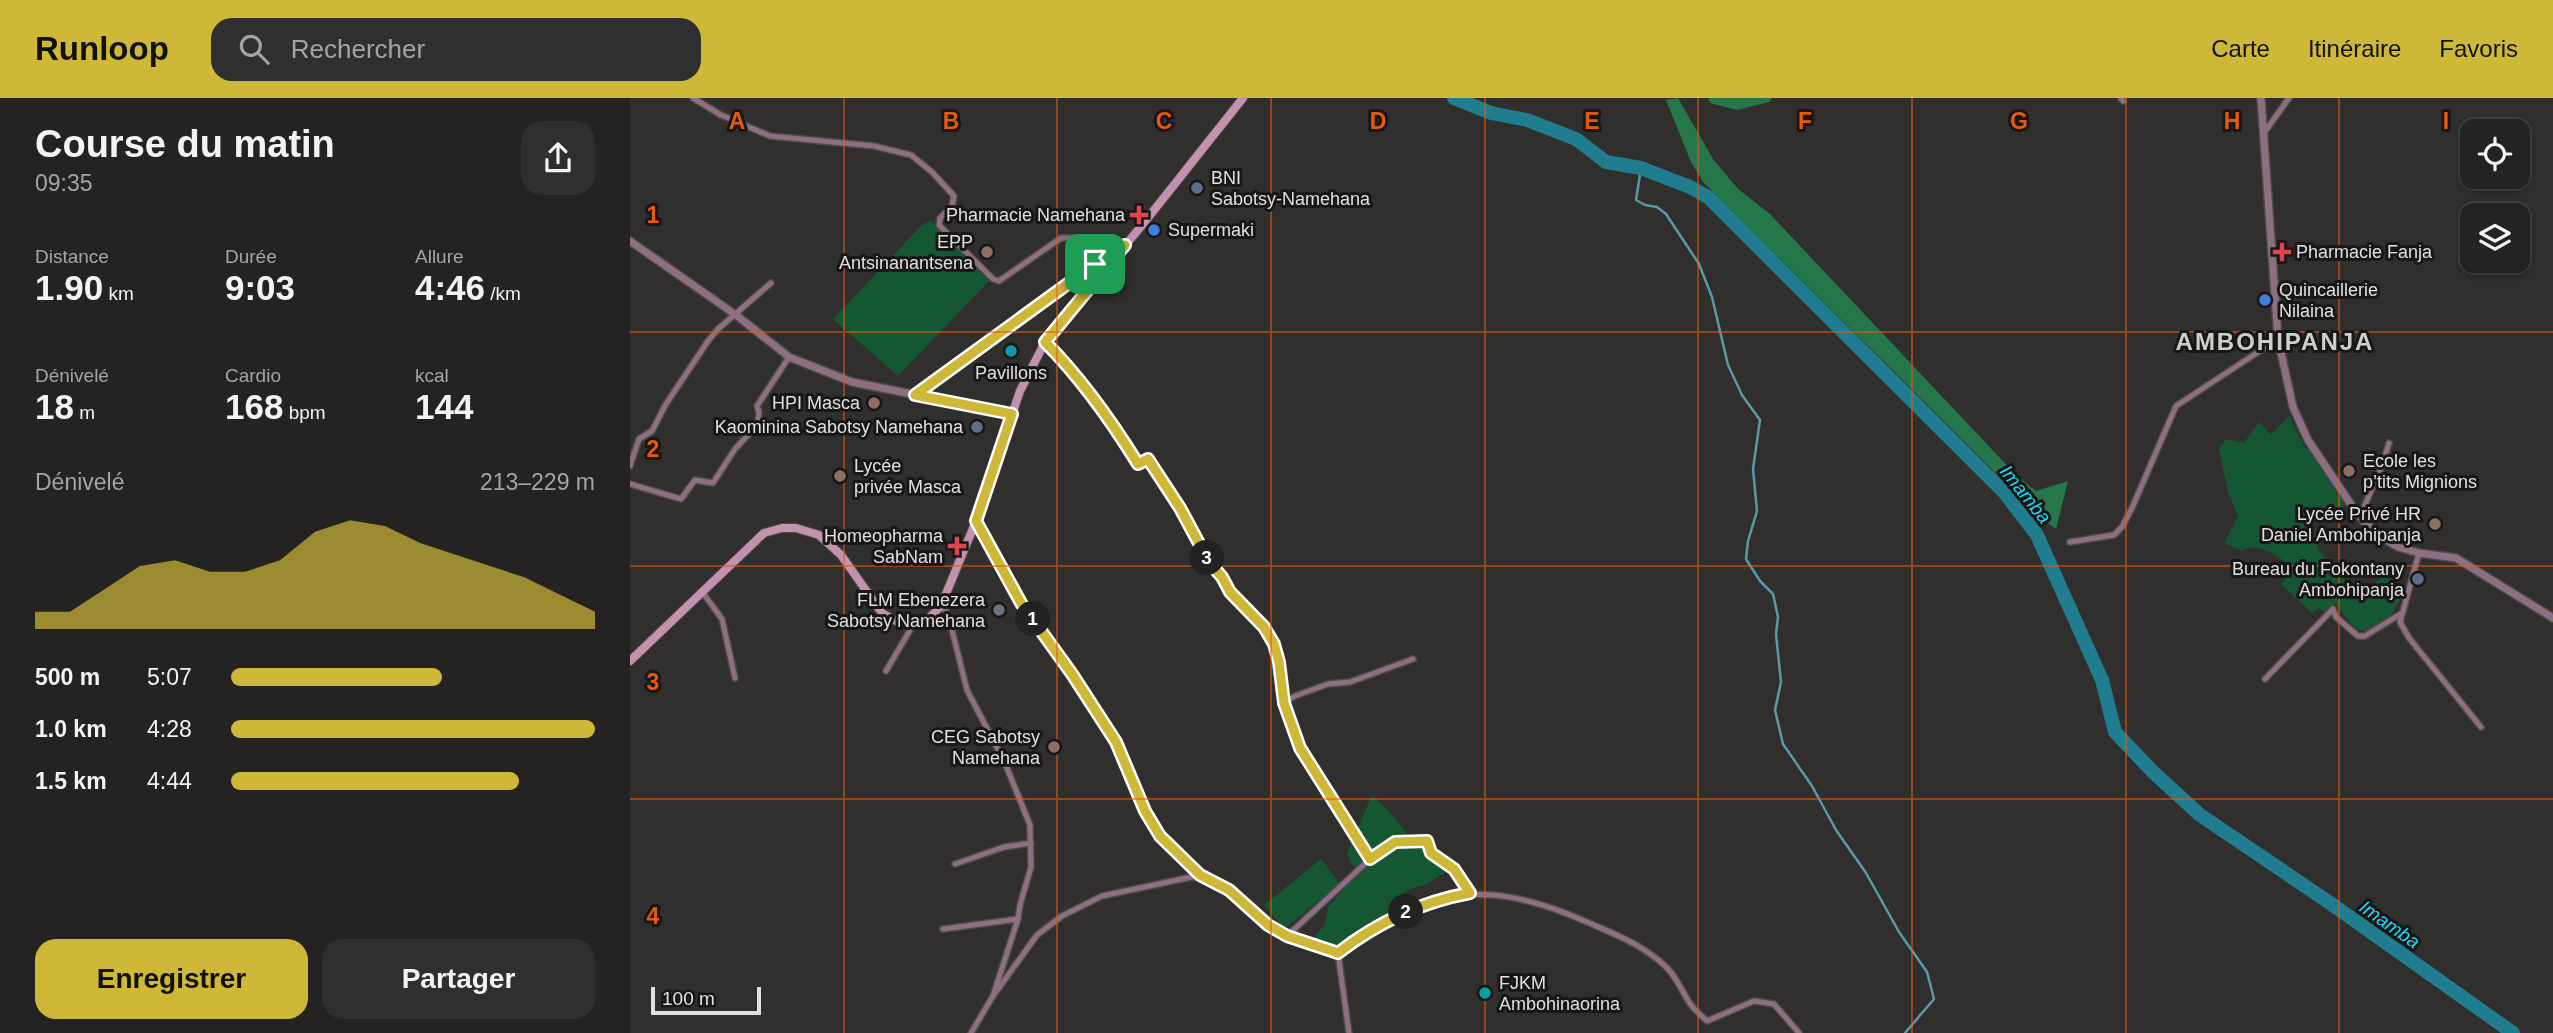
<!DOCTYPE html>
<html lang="fr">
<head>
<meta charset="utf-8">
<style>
	body { margin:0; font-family:Arial,sans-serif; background:#302f2f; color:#f1f3f6; height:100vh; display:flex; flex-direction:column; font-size:26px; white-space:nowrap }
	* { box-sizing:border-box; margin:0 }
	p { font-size:23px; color:#a3a4a5 }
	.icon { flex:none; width:38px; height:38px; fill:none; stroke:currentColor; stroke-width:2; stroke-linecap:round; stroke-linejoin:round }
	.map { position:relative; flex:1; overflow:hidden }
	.side { display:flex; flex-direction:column; background:#242322; width:630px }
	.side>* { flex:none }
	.buttons { position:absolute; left:1830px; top:21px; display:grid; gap:14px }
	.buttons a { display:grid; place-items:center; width:70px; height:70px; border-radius:14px; background:#242322; box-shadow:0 4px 10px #0003,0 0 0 2px #414040; font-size:35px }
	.scale { position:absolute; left:21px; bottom:18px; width:110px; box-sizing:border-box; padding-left:7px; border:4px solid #e1e0df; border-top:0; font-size:19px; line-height:24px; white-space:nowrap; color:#e1e0df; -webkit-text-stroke:5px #181716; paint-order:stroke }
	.pin { position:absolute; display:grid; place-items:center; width:60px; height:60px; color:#fff; margin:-30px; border-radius:14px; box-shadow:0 4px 10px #0006 }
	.km { position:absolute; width:35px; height:35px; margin:-18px; border-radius:50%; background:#222; color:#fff; font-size:19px; line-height:35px; text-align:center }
	.round { display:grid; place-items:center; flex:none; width:74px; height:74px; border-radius:21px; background:#302f2f }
	.headline { display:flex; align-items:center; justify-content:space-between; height:119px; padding:0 35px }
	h1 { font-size:38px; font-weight:800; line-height:52px }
	.metrics { display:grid; grid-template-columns:repeat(3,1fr); gap:10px; height:119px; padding:7px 35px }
	.metrics div { display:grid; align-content:center }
	.metrics b { font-size:35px; font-weight:800 }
	.metrics small { font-size:19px; font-weight:400 }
	.metrics p { font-size:19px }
	.chart { height:196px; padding:14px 35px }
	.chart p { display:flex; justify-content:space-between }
	.chart svg { width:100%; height:126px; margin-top:7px; fill:#cfb837; opacity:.7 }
	.action { display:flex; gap:14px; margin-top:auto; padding:14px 35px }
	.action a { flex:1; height:80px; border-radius:21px; background:#cfb837; color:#111; font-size:28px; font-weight:800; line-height:80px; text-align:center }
	.action a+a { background:#302f2f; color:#f1f3f6 }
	ul { padding:0 35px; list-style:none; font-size:23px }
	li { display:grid; grid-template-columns:112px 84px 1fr; align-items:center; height:52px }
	li i { height:18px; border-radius:9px; background:#cfb837 }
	header { display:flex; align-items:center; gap:42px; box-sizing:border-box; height:98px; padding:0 35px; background:#cfb837; color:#111 }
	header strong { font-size:33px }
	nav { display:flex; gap:38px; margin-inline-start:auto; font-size:24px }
	.search { width:490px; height:63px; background:#302f2f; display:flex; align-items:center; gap:18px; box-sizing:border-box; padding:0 24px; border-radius:21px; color:#a3a4a5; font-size:26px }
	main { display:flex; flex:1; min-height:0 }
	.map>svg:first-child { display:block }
	.green { fill:#145732 }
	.forest { fill:#257749 }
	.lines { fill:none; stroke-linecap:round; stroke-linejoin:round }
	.stream { stroke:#5a9aa7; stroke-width:2.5 }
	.river { stroke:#207c8f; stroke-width:14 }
	.pedestrian-casing { stroke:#4c4b49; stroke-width:7 }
	.minor-casing { stroke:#4c4b49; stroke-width:8 }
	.tertiary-casing { stroke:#4c4b49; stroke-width:10 }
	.secondary-casing { stroke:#4c4b49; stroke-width:10 }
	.pedestrian { stroke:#8e6e81; stroke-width:4.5 }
	.minor { stroke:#8e6e81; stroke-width:5 }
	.tertiary { stroke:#8e6e81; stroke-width:7 }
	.secondary { stroke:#c491b0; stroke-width:8 }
	.route-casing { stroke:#fff; stroke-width:14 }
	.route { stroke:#cfb837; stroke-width:9 }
	.grid { fill:none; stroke:#e8590c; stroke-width:2; stroke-opacity:0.55 }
	.service-dot { fill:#5c6f8a; stroke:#181716; stroke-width:2.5 }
	.health-dot { fill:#e0444e; stroke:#181716; stroke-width:2.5 }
	.shop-dot { fill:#3f7fe0; stroke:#181716; stroke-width:2.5 }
	.education-dot { fill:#8d6e63; stroke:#181716; stroke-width:2.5 }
	.culture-dot { fill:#0f9aa8; stroke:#181716; stroke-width:2.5 }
	.worship-dot { fill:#6b7280; stroke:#181716; stroke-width:2.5 }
	.labels { text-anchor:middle; stroke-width:6; stroke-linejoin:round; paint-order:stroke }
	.poi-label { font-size:18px; fill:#e1e0df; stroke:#181716; text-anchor:end }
	.water-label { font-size:19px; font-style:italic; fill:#22d7f8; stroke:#181716 }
	.district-label { font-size:24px; font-weight:bold; letter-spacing:2px; fill:#cfcecb; stroke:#181716 }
	.grid-label { font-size:23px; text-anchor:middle; font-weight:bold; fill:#e8590c; stroke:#181716; stroke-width:6; stroke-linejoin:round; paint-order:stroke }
</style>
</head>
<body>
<header>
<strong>Runloop</strong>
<div class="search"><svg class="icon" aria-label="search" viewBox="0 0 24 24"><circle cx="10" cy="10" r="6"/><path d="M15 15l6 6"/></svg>Rechercher</div>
<nav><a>Carte</a><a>Itinéraire</a><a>Favoris</a></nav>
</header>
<main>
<section class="side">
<div class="headline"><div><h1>Course du matin</h1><p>09:35</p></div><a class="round"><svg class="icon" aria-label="share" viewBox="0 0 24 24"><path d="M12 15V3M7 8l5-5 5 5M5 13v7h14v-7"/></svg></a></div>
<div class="metrics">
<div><p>Distance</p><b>1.90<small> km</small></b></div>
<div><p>Durée</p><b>9:03</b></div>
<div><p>Allure</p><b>4:46<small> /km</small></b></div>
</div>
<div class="metrics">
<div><p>Dénivelé</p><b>18<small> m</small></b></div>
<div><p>Cardio</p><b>168<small> bpm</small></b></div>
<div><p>kcal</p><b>144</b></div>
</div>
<div class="chart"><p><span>Dénivelé</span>213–229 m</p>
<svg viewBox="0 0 160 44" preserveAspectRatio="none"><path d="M0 44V38L10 38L20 30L30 22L40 20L50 24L60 24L70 20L80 10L90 6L100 8L110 14L120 18L130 22L140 26L150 32L160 38V44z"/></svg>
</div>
<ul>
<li><b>500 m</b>5:07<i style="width:58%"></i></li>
<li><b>1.0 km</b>4:28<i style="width:100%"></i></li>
<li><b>1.5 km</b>4:44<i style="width:79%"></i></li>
</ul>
<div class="action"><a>Enregistrer</a><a>Partager</a></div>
</section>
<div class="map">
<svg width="1923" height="935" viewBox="0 0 1923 935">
	<rect width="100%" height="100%" fill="#302f2d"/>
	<!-- green -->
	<g class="green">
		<polygon points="299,123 305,126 359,183 268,278 203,221 291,128"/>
		<path d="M1659 318 1675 350 1679 352 1715 407 1706 416 1693 411 1682 414 1680 422C1687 434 1684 438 1688 449 1693 464 1718 484 1729 496L1755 477 1773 498 1759 520 1738 533 1725 531 1706 506 1694 514 1689 510 1682 515 1651 486 1665 471C1651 461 1630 442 1612 453L1594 445 1608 418 1598 394 1589 351 1596 341 1614 345 1629 324 1641 337Z"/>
		<polygon points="742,697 762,716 780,740 794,748 816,768 816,774 795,787 782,790 771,796 773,809 702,849 683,841 695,826 698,809 727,775 717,756"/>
		<polygon points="691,761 710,786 654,831 634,807"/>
	</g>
	<!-- forest -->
	<g class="forest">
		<polygon points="1048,0 1083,61 1108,91 1140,116 1386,377 1406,393 1438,383 1426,431 1410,419 1073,84 1061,64 1036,2"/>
		<polygon points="1078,0 1142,0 1139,4 1107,12 1080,5"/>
	</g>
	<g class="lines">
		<!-- stream -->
		<polyline class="stream" points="1011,70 1006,102 1015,107 1027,109 1036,116 1069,166 1082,199 1098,267 1112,297 1130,322 1123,371 1127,413 1118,443 1116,461 1130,483 1143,496 1148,519 1146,536 1151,584 1145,612 1153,646 1182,688 1206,732 1236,775 1269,834 1297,874 1304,901 1275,935"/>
		<!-- river -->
		<polyline class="river" points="824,0 861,15 897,22 946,41 976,64 1011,70 1060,89 1078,99 1374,394 1407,437 1428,484 1472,582 1485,634 1522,673 1570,717 1700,805 1883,935"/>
		<defs>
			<polyline id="pedestrian" points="286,297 436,187 489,151"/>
			<g id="minor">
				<polyline points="63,0 91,17 140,38 244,48 281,57 302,74 324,98 322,108 310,120 309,127 363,181 369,183 431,140 484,140 495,147"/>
				<polyline points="1491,0 1493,3"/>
				<polyline points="1634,35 1659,0"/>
				<path d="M415 244C450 280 481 323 508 365L518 361 550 409 579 463 592 479 600 494 634 529 644 546 653 586 654 605 670 651 740 761"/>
				<polyline points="0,368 9,341 22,333 36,306 78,243 88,231 141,185"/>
				<polyline points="0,386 51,401 65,382 83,385 105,351 128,326 129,314 127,308 159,259"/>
				<polyline points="1730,418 1752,368 1759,345"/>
				<polyline points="346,423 391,505 442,576 486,644 515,713 530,738 571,777 599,792 638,826 657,838 708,855 719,935"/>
				<polyline points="1440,444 1484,437 1492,429 1502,410 1546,308 1648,241"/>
				<polyline points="1789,455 1770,524 1779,540 1851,629"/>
				<polyline points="73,495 92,521 105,580"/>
				<polyline points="311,508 316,513 321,528 337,592 375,665 400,727 401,769 390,807 388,821 363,898"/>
				<polyline points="256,573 283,527"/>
				<polyline points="1635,581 1703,511 1706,519 1728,538 1735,538 1772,515"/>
				<polyline points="654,605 665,598 698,586 720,584 783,561"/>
				<polyline points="325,766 374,749 401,745"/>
				<polyline points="313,831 388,821"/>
				<polyline points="657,838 740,761 765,744 797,743 801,755 824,771 840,795"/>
				<path d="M708 855C794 788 858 780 957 824 980 834 1003 843 1023 858 1044 873 1047 884 1059 904 1063 911 1071 917 1077 923L1124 903 1144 906 1169 935"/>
				<polyline points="341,935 363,898 407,837 432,818 472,798 571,777"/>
			</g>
			<g id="tertiary">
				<polyline points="1631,0 1648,241 1663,309 1678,342 1720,405 1735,425 1751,439 1768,449 1789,455 1826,460 1923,520"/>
				<polyline points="0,143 106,217 159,259 222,284 382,316"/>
			</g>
			<polyline id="secondary" points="0,563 134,435 152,430 166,430 189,437 211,457 252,515 266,523 283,527 296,523 311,508 346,423 390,293 415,244 513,126 613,0"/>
		</defs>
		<!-- pedestrian casing -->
		<use href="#pedestrian" class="pedestrian-casing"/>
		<!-- minor casing -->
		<use href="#minor" class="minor-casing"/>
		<!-- tertiary casing -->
		<use href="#tertiary" class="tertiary-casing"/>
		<!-- secondary casing -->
		<use href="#secondary" class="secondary-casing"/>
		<!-- pedestrian -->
		<use href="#pedestrian" class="pedestrian"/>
		<!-- minor -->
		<use href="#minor" class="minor"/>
		<!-- tertiary -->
		<use href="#tertiary" class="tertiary"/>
		<!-- secondary -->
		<use href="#secondary" class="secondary"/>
	</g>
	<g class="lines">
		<defs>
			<path id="route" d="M495 147 415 244C450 279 482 324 508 366L518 361 550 410 579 464 592 479 600 494 634 529 644 546 649 564 654 605 670 650 740 761 765 744 797 743 801 755 824 771 840 795C790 804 748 824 708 855L657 838 638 827 599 792 570 777 530 738 515 713 486 644 442 576 391 505 346 423 382 316 285 297 465 166Z"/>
		</defs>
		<!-- route casing -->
		<use href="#route" class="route-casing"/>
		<!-- route -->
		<use href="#route" class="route"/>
	</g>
	<!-- grid -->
	<path class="grid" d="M214 0V935M427 0V935M641 0V935M855 0V935M1068 0V935M1282 0V935M1496 0V935M1709 0V935M0 234H1923M0 468H1923M0 701H1923"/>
	<!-- markers -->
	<g class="service-dot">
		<circle cx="567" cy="90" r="7"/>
		<circle cx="347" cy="329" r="7"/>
		<circle cx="1788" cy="481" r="7"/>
	</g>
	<g class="health-dot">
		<path d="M505.5 106.5h7v7h7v7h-7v7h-7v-7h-7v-7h7z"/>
		<path d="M1648.5 143.5h7v7h7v7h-7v7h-7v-7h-7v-7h7z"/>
		<path d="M323.5 437.5h7v7h7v7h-7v7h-7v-7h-7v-7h7z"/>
	</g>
	<g class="shop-dot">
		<circle cx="524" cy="132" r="7"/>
		<circle cx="1635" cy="202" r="7"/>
	</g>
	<g class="education-dot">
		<circle cx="357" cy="154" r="7"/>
		<circle cx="244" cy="305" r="7"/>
		<circle cx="1719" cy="373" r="7"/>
		<circle cx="210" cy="378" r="7"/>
		<circle cx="1805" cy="426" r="7"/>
		<circle cx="424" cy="649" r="7"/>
	</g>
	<g class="culture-dot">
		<circle cx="381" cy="253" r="7"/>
		<circle cx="855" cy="895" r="7"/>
	</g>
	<circle class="worship-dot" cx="369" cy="512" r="7"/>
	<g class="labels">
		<!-- poi labels -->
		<g class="poi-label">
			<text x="581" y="86" text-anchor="start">BNI<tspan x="581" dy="21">Sabotsy-Namehana</tspan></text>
			<text x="495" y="123">Pharmacie Namehana</text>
			<text x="538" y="138" text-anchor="start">Supermaki</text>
			<text x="343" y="150">EPP<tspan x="343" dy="21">Antsinanantsena</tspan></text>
			<text x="1666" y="160" text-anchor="start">Pharmacie Fanja</text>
			<text x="1649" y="198" text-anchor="start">Quincaillerie<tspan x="1649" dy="21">Nilaina</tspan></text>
			<text x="381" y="281" text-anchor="middle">Pavillons</text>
			<text x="230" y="311">HPI Masca</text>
			<text x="333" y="335">Kaominina Sabotsy Namehana</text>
			<text x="1733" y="369" text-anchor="start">Ecole les<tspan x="1733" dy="21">p’tits Mignions</tspan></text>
			<text x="224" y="374" text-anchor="start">Lycée<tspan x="224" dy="21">privée Masca</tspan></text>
			<text x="1791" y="422">Lycée Privé HR<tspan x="1791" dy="21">Daniel Ambohipanja</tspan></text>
			<text x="313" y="444">Homeopharma<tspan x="313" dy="21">SabNam</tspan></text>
			<text x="1774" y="477">Bureau du Fokontany<tspan x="1774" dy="21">Ambohipanja</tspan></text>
			<text x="355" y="508">FLM Ebenezera<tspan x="355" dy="21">Sabotsy Namehana</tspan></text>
			<text x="410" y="645">CEG Sabotsy<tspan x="410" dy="21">Namehana</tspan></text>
			<text x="869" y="891" text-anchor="start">FJKM<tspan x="869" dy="21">Ambohinaorina</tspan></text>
		</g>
		<!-- water labels -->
		<g class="water-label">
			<text transform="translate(1396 396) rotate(51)" y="7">Imamba</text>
			<text transform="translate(1760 826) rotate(35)" y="7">Imamba</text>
		</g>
		<!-- district labels -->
		<g class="district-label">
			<text x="1645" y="252">AMBOHIPANJA</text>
		</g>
	</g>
	<g class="grid-label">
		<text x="107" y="31">A</text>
		<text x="321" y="31">B</text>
		<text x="534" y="31">C</text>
		<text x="748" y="31">D</text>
		<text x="962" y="31">E</text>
		<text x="1175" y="31">F</text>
		<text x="1389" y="31">G</text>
		<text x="1602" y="31">H</text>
		<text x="1816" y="31">I</text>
		<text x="23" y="125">1</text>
		<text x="23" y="359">2</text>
		<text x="23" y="592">3</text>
		<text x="23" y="826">4</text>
	</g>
</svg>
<div class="buttons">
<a><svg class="icon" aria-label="locate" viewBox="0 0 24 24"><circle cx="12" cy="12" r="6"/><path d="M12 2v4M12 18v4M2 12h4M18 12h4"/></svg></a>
<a><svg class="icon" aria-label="layers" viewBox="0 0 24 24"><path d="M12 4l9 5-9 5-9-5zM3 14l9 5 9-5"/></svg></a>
</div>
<div class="scale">100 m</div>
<div class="pin" style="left:465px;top:166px;background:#1e9e55"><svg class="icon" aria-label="arrive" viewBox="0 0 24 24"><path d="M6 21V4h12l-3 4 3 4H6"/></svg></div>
<b class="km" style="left:403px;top:521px">1</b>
<b class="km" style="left:776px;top:814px">2</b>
<b class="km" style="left:577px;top:460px">3</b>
</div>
</main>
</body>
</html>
